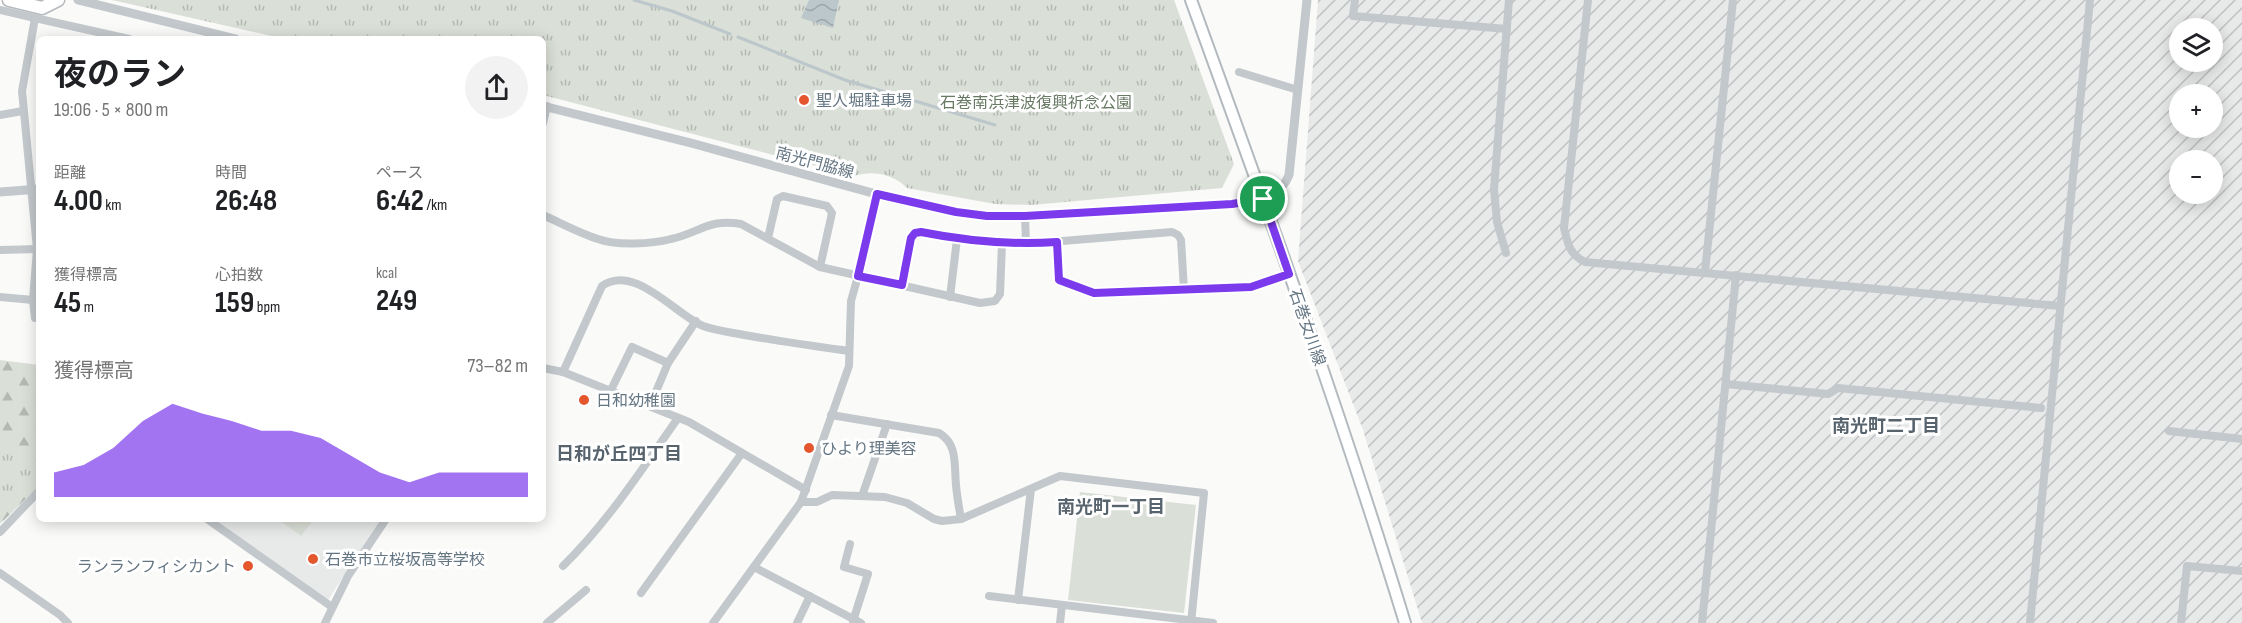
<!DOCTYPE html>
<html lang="ja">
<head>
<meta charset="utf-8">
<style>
	body { margin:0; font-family:"Sofia Sans Condensed","Noto Sans JP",sans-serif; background:#f2f2f2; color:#202124; height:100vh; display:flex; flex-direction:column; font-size:22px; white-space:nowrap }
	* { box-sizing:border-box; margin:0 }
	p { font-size:20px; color:#757577 }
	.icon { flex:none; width:33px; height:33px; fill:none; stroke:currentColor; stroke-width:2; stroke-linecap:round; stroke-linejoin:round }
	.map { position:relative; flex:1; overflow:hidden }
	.panel { position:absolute; left:36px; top:36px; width:510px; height:486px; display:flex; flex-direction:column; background:#fff; border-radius:9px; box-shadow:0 3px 15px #0003 }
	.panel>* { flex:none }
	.fabs { position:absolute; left:2169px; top:18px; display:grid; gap:12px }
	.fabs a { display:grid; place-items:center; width:54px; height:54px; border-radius:50%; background:#fff; box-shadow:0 3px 15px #0003; font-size:30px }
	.pin { position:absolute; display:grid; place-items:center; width:51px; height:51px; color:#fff; margin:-26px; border:3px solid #fff; border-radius:50%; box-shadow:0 2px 6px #0007 }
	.round { display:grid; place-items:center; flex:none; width:63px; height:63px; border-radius:32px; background:#f2f2f2 }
	.summary { display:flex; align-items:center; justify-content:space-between; height:102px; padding:0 18px }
	h1 { font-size:33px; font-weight:700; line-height:45px }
	.figures { display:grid; grid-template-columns:repeat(3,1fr); gap:9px; height:102px; padding:6px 18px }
	.figures div { display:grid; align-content:center }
	.figures b { font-size:30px; font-weight:700 }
	.figures small { font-size:16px; font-weight:400 }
	.figures p { font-size:16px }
	.chart { height:168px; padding:12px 18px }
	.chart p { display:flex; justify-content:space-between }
	.chart svg { width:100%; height:108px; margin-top:6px; fill:#7c3aed; opacity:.7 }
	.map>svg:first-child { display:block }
	.built { fill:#e8e9e9 }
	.industrial { fill:url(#industrial-furrows); fill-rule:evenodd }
	.forest { fill:url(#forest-firs) }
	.park { fill:url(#park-tufts) }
	.pitch { fill:#dadfd7 }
	.water { fill:url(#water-waves) }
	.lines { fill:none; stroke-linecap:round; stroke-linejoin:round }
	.stream { stroke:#bbc7cb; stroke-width:3 }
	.secondary-casing { stroke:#b3babf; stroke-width:14 }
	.primary-casing { stroke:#b5babe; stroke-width:15 }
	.minor { stroke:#c3c8cc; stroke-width:8 }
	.tertiary { stroke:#c3c8cc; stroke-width:9 }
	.secondary { stroke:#fff; stroke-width:10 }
	.primary { stroke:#fff; stroke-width:12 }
	.route-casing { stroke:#fff; stroke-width:12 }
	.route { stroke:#7c3aed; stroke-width:8 }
	.poi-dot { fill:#e4572e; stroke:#fff; stroke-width:2 }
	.labels { text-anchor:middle; stroke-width:6; stroke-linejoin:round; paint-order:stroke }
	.poi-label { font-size:16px; fill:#657683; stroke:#fff; text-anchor:start }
	.park-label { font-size:16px; fill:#687a64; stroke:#fff }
	.street-label { font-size:16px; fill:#657683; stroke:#fff }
	.neighbourhood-label { font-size:18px; font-weight:bold; fill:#57646e; stroke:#fff }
</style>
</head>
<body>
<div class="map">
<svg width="2242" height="623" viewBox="0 0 2242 623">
	<defs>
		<pattern id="industrial-furrows" width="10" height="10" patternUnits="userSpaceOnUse" patternTransform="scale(1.5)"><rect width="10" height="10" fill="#e8e9e9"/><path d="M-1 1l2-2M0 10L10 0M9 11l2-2" fill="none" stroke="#c0c1c2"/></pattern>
		<pattern id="forest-firs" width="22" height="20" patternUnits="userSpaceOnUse" patternTransform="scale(1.5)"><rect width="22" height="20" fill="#dadfd7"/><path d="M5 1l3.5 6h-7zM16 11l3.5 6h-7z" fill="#b4b9b4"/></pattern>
		<pattern id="park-tufts" width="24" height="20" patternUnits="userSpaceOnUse" patternTransform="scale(1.5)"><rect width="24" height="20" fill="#dadfd7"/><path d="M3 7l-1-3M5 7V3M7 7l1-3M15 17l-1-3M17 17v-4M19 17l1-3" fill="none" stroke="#b4b9b4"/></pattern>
		<pattern id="water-waves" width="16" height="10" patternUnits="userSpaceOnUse" patternTransform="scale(1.5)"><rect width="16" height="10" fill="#bbc7cb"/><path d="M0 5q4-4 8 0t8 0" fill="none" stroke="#9ca6aa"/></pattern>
	</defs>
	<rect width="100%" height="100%" fill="#fafaf8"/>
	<!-- built -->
	<polygon class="built" points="213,519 381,519 328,600"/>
	<!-- industrial -->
	<path class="industrial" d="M1318 0H2242V623H1422L1363 430 1298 261ZM2180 28H2212V62H2180ZM2180 94H2212V128H2180ZM2180 160H2212V194H2180Z"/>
	<!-- forest -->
	<polygon class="forest" points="0,360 39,365 39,486 0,524"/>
	<!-- park -->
	<g class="park">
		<path d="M112 0H1174L1234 164 1222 188 1031 205 995 204 907 188C893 174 873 170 854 176L543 95V39H285Z"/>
		<polygon points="0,442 18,452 39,468 39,479 36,488 0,515"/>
	</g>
	<!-- pitch -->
	<g class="pitch">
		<polygon points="1080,492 1196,505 1184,613 1068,600"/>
		<polygon points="278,519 314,519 301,536"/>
	</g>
	<!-- water -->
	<polygon class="water" points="809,0 839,0 833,28 801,18"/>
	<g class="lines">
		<!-- stream -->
		<g class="stream">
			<polyline points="634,0 672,11 730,34"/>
			<polyline points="738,37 845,80 995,125"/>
		</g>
		<defs>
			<path id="secondary" d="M1191 0C1266 206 1341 413 1405 623"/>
			<polyline id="primary" points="9,0 42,8 58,0"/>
		</defs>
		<!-- secondary casing -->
		<use href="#secondary" class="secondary-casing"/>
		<!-- primary casing -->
		<use href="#primary" class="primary-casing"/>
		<!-- minor -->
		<g class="minor">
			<polyline points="1355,0 1353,16 1507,29"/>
			<path d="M1588 0 1564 228C1568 244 1569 254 1585 262L2060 306"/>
			<polyline points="0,10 35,18"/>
			<polyline points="1239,72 1298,90"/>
			<polyline points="0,115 23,111"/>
			<polyline points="543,123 547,106"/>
			<path d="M543 215C561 223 579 233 598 239 616 246 652 244 671 239 699 233 709 218 741 224L820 267 980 303 995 301 1000 294 1002 243"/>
			<polyline points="1025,216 1026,244"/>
			<polyline points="768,238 777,199 783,196 827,206 832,213 820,267"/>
			<polyline points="1057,242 1059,280 1094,293 1251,287 1289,275"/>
			<polyline points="0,250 39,249"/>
			<polyline points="1506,253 1497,222 1494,189 1509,0"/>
			<polyline points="1705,272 1733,0"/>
			<polyline points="902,285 911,238 915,233 921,232 957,239 1026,244 1172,232 1178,235 1181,240 1184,290"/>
			<polyline points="0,297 33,300"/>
			<polyline points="950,297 957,239"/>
			<polyline points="39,318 35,318 33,300 37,249 22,91 35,18 129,39"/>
			<polyline points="543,368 563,372 689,422 806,490"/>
			<path d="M563 372 602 286C634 263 675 314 703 326 714 330 728 332 739 334 776 341 813 346 849 351"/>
			<polyline points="1726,384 1828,394 1838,388 2041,408"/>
			<polyline points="611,390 632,347 668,363"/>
			<polyline points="650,406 668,363 696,321"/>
			<path d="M831 415 939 433C958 444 954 465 956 485 957 496 959 508 961 519"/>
			<polyline points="2169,431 2242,439"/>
			<polyline points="862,496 887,424"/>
			<polyline points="801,502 817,502 832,495 885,497 907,503 934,519 942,521 961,519 1060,476 1204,493 1191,623"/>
			<polyline points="207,519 332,607"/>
			<polyline points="0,532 39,491"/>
			<polyline points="850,544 844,567 868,574 853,621"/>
			<path d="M563 566C608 522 642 469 678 418"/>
			<polyline points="754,567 861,623"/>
			<polyline points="0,573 60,615 68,623"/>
			<polyline points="641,593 742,453"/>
			<polyline points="989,596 1213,623"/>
			<polyline points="1018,600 1031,489"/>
			<polyline points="325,623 348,576 386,519"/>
			<polyline points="547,623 586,590"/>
			<polyline points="713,623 801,502 849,366 851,301 858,276"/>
			<polyline points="797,623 810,596"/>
			<polyline points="1060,623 1062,605"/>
			<polyline points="1702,623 1736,275"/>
			<polyline points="2030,623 2090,0"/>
			<polyline points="2181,623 2187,566 2242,571"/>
		</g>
		<!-- tertiary -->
		<g class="tertiary">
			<polyline points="78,0 236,39"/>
			<path d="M543 106 691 143 898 200 956 212 987 216H1025L1232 204C1254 200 1280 199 1289 175L1307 0"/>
			<polyline points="0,192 39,189"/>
			<polyline points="858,276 877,194"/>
		</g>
		<!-- secondary -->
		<use href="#secondary" class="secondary"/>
		<!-- primary -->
		<use href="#primary" class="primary"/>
	</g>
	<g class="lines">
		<defs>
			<path id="route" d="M877 194 956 212 987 216H1025L1232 204 1263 199 1289 274 1251 287 1094 293 1059 280 1057 242C1011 245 966 241 921 232L915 233 911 238 902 285 858 276Z"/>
		</defs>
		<!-- route casing -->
		<use href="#route" class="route-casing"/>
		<!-- route -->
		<use href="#route" class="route"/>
	</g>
	<!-- markers -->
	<g class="poi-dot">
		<circle cx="804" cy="100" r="6"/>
		<circle cx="584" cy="400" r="6"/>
		<circle cx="809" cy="448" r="6"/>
		<circle cx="313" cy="559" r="6"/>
		<circle cx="248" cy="566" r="6"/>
	</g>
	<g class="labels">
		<!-- poi labels -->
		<g class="poi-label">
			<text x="816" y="106">聖人堀駐車場</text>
			<text x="596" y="406">日和幼稚園</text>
			<text x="821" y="454">ひより理美容</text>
			<text x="325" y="565">石巻市立桜坂高等学校</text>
			<text x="236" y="572" text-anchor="end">ランランフィシカント</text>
		</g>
		<!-- park labels -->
		<g class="park-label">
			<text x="1036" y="108">石巻南浜津波復興祈念公園</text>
		</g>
		<!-- street labels -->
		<g class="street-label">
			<text transform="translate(815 162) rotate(15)" y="6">南光門脇線</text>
			<text transform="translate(1308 327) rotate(71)" y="6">石巻女川線</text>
		</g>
		<!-- neighbourhood labels -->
		<g class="neighbourhood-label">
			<text x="1886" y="432">南光町二丁目</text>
			<text x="619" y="460">日和が丘四丁目</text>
			<text x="1111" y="513">南光町一丁目</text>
		</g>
	</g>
</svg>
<div class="fabs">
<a><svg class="icon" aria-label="layers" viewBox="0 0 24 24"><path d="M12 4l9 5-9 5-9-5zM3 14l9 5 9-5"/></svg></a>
<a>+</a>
<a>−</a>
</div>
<div class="pin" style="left:1263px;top:199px;background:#1e9e55"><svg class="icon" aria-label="arrive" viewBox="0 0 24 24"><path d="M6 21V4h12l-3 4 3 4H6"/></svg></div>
<section class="panel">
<div class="summary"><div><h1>夜のラン</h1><p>19:06 · 5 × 800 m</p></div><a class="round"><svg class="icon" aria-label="share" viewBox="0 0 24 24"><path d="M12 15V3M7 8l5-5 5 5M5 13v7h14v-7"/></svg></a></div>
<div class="figures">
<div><p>距離</p><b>4.00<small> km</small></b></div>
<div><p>時間</p><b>26:48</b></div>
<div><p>ペース</p><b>6:42<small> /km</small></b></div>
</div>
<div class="figures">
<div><p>獲得標高</p><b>45<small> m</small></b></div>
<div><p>心拍数</p><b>159<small> bpm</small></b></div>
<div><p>kcal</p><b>249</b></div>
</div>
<div class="chart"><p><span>獲得標高</span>73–82 m</p>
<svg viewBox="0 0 160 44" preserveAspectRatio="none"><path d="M0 44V34L10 31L20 24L30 13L40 6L50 10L60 13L70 17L80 17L90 20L100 27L110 34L120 38L130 34L140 34L150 34L160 34V44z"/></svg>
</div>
</section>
</div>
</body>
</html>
